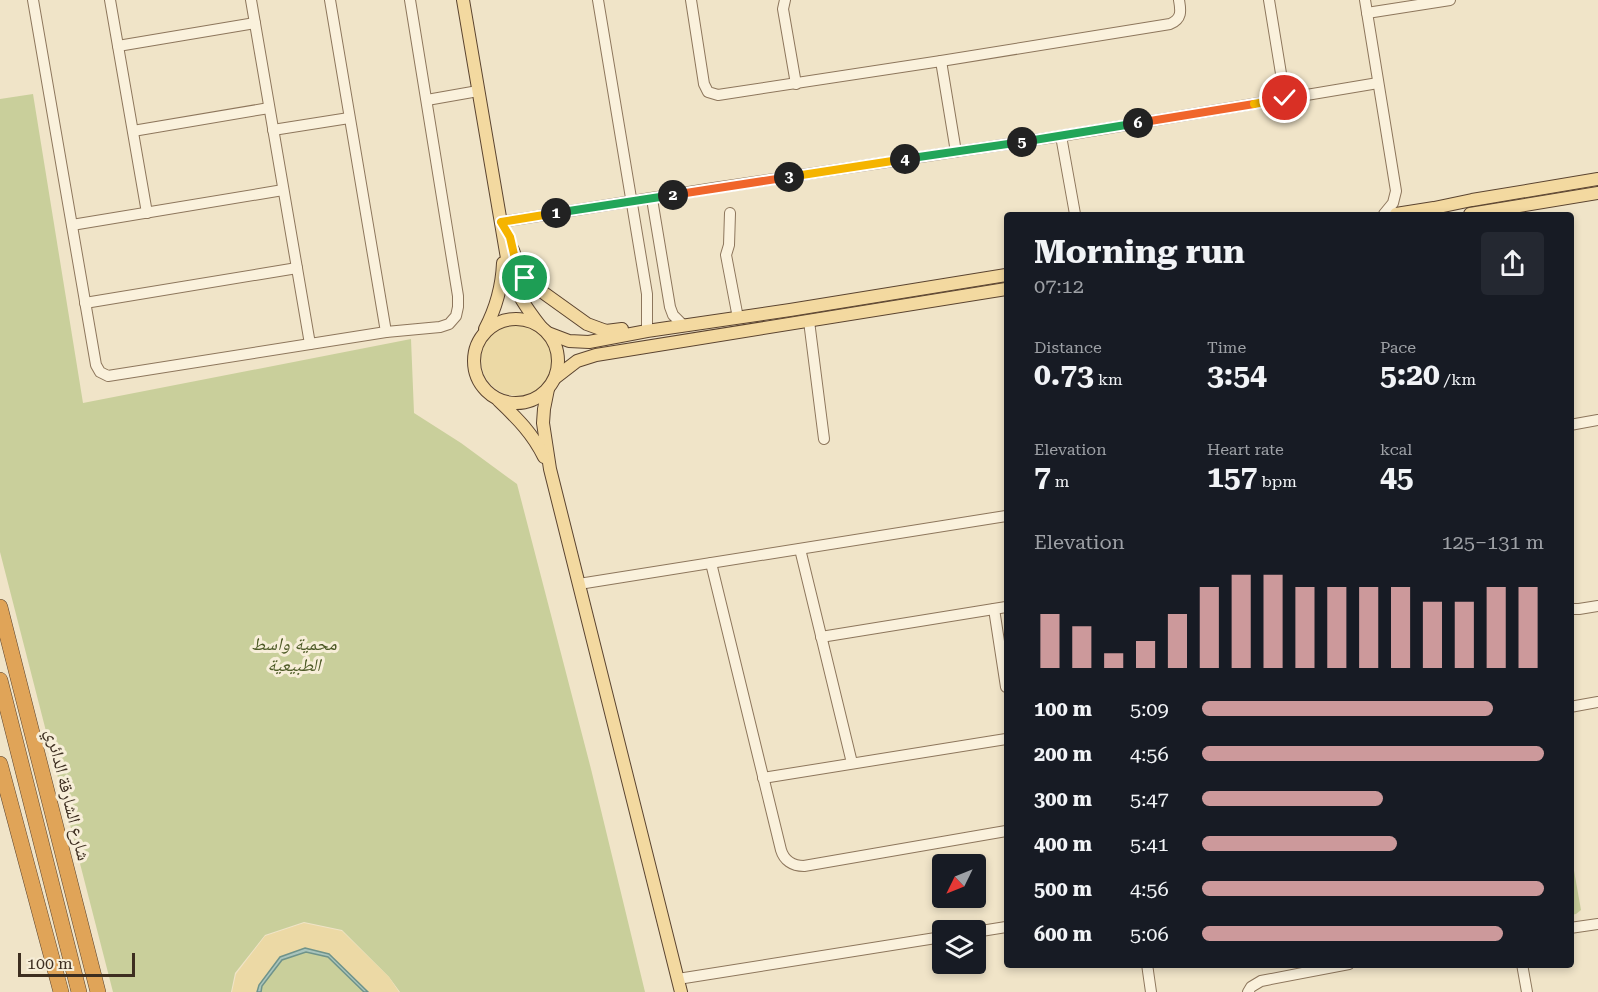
<!DOCTYPE html>
<html lang="en">
<head>
<meta charset="utf-8">
<style>
	body { margin:0; font-family:"Roboto Serif","Noto Naskh Arabic",serif; background:#242831; color:#f1f3f6; height:100vh; display:flex; flex-direction:column; font-size:22px; white-space:nowrap }
	* { box-sizing:border-box; margin:0 }
	p { font-size:20px; color:#9ea1a6 }
	.icon { flex:none; width:33px; height:33px; fill:none; stroke:currentColor; stroke-width:2; stroke-linecap:round; stroke-linejoin:round }
	.map { position:relative; flex:1; overflow:hidden }
	.panel { position:absolute; left:1004px; top:212px; width:570px; height:756px; display:flex; flex-direction:column; background:#171b24; border-radius:6px; box-shadow:0 3px 9px #0003 }
	.panel>* { flex:none }
	.needle { width:39px; rotate:227deg }
	.controls { position:absolute; left:932px; top:854px; display:grid; gap:12px }
	.controls a { display:grid; place-items:center; width:54px; height:54px; border-radius:6px; background:#171b24; box-shadow:0 3px 9px #0003; font-size:30px }
	.scale { position:absolute; left:18px; bottom:15px; width:117px; box-sizing:border-box; padding-left:6px; border:3px solid #3d2e20; border-top:0; font-size:16px; line-height:21px; white-space:nowrap; color:#3d2e20; -webkit-text-stroke:4px #f7eed8; paint-order:stroke }
	.pin { position:absolute; display:grid; place-items:center; width:51px; height:51px; color:#fff; margin:-26px; border:3px solid #fff; border-radius:50%; box-shadow:0 2px 6px #0007 }
	.km { position:absolute; width:30px; height:30px; margin:-15px; border-radius:50%; background:#222; color:#fff; font-size:16px; line-height:30px; text-align:center }
	.round { display:grid; place-items:center; flex:none; width:63px; height:63px; border-radius:6px; background:#242831 }
	.overview { display:flex; align-items:center; justify-content:space-between; height:102px; padding:0 30px }
	h1 { font-size:33px; font-weight:700; line-height:45px }
	.figures { display:grid; grid-template-columns:repeat(3,1fr); gap:9px; height:102px; padding:6px 30px }
	.figures div { display:grid; align-content:center }
	.figures b { font-size:30px; font-weight:700 }
	.figures small { font-size:16px; font-weight:400 }
	.figures p { font-size:16px }
	.chart { height:168px; padding:12px 30px }
	.chart p { display:flex; justify-content:space-between }
	.chart svg { width:100%; height:108px; margin-top:6px; stroke:#cc999b; stroke-width:6 }
	ul { padding:0 30px; list-style:none; font-size:20px }
	li { display:grid; grid-template-columns:96px 72px 1fr; align-items:center; height:45px }
	li i { height:15px; border-radius:8px; background:#cc999b }
	.map>svg:first-child { display:block }
	.green { fill:#c9cf9b }
	.sand { fill:#ecd9a5 }
	.water { fill:#a9c4bc; stroke:#6f938a; stroke-width:1.5 }
	.lines { fill:none; stroke-linecap:round; stroke-linejoin:round }
	.minor-casing { stroke:#8d765c; stroke-width:12 }
	.major-casing { stroke:#5b4430; stroke-width:14 }
	.highway-casing { stroke:#5b4430; stroke-width:16 }
	.minor { stroke:#faf1dc; stroke-width:10 }
	.major { stroke:#f3d9a0; stroke-width:12 }
	.highway { stroke:#e0a458; stroke-width:15 }
	.split-1-casing { stroke:#fff; stroke-width:12 }
	.split-2-casing { stroke:#fff; stroke-width:12 }
	.split-3-casing { stroke:#fff; stroke-width:12 }
	.split-4-casing { stroke:#fff; stroke-width:12 }
	.split-5-casing { stroke:#fff; stroke-width:12 }
	.split-6-casing { stroke:#fff; stroke-width:12 }
	.split-7-casing { stroke:#fff; stroke-width:12 }
	.split-8-casing { stroke:#fff; stroke-width:12 }
	.split-1 { stroke:#f5b400; stroke-width:8 }
	.split-2 { stroke:#22a559; stroke-width:8 }
	.split-3 { stroke:#f0652b; stroke-width:8 }
	.split-4 { stroke:#f5b400; stroke-width:8 }
	.split-5 { stroke:#22a559; stroke-width:8 }
	.split-6 { stroke:#22a559; stroke-width:8 }
	.split-7 { stroke:#f0652b; stroke-width:8 }
	.split-8 { stroke:#f5b400; stroke-width:8 }
	.labels { text-anchor:middle; stroke-width:6; stroke-linejoin:round; paint-order:stroke }
	.park-label { font-size:18px; font-style:italic; fill:#4d5a26; stroke:#f7eed8 }
	.street-label { font-size:18px; fill:#3d2e20; stroke:#f7eed8 }
</style>
</head>
<body>
<div class="map">
<svg width="1598" height="992" viewBox="0 0 1598 992">
	<rect width="100%" height="100%" fill="#f0e4c8"/>
	<!-- green -->
	<g class="green">
		<polygon points="33,94 83,403 411,339 414,413 461,443 517,484 591,769 645,992 400,992 389,977 342,930 304,922 265,935 235,973 231,992 113,992 0,552 0,99"/>
		<polygon points="1570,848 1581,910 1576,914 1571,915"/>
		<polygon points="306,952 328,957 364,992 261,992 262,986 282,960"/>
	</g>
	<!-- sand -->
	<g class="sand">
		<circle cx="517" cy="360" r="36"/>
		<polygon points="304,923 342,931 389,977 399,992 368,992 329,954 305,948 280,957 259,985 257,992 232,992 236,974 265,936"/>
	</g>
	<!-- water -->
	<polygon class="water" points="305,948 329,954 368,992 364,992 328,957 306,952 282,960 262,986 261,992 257,992 259,985 280,957"/>
	<g class="lines">
		<defs>
			<g id="minor">
				<polyline points="33,0 96,365 100,372 108,376 386,332 440,327 449,324 456,316 458,307 458,296 410,0"/>
				<polyline points="110,0 147,213"/>
				<polyline points="251,0 310,344"/>
				<polyline points="330,0 386,332"/>
				<polyline points="598,0 647,294 647,331"/>
				<path d="M691 0 704 84 708 92 718 95 941 61 1170 24C1182 19 1181 11 1179 0"/>
				<polyline points="785,0 783,9 796,84"/>
				<polyline points="1269,0 1285,98"/>
				<polyline points="1365,0 1396,191 1393,203 1384,214"/>
				<polyline points="1367,13 1450,0"/>
				<polyline points="118,46 255,23"/>
				<polyline points="941,61 956,152"/>
				<polyline points="427,100 478,91"/>
				<polyline points="273,130 349,118"/>
				<polyline points="133,131 269,108"/>
				<polyline points="1061,136 1075,214"/>
				<polyline points="652,199 670,307 673,315 683,325"/>
				<polyline points="730,213 729,245 726,255 738,318"/>
				<polyline points="501,222 714,188 1061,136 1378,83"/>
				<polyline points="72,225 283,190"/>
				<polyline points="85,303 297,268"/>
				<polyline points="809,321 824,439"/>
				<polyline points="1570,425 1598,420"/>
				<polyline points="800,549 852,763"/>
				<path d="M711 563 781 850C784 860 792 866 804 866L1006 831"/>
				<polyline points="579,584 1006,516"/>
				<polyline points="994,609 1006,687"/>
				<polyline points="1570,609 1579,609 1598,606"/>
				<polyline points="821,637 1006,607"/>
				<polyline points="1570,707 1598,702"/>
				<polyline points="763,778 1006,739"/>
				<polyline points="1570,928 1598,924"/>
				<polyline points="975,932 1006,927"/>
				<polyline points="1147,964 1151,992"/>
				<polyline points="1522,964 1527,992"/>
				<polyline points="678,979 942,937"/>
				<polyline points="1248,992 1251,987 1261,981 1349,964"/>
			</g>
			<g id="major">
				<path d="M463 0 509 270C515 292 527 309 541 327"/>
				<polyline points="1396,214 1434,208 1472,200 1598,179"/>
				<polyline points="1470,214 1598,193"/>
				<polyline points="513,250 519,269 534,286 587,324 606,331 622,329"/>
				<circle cx="516" cy="361" r="42"/>
				<path d="M485 329C496 308 502 287 503 263"/>
				<polyline points="548,333 569,341 589,342 647,331 790,310 1006,275"/>
				<polyline points="555,378 577,361 596,355 1006,289"/>
				<polyline points="548,389 544,409 543,423 550,469 681,992"/>
				<path d="M499 401C517 418 533 434 544 457"/>
			</g>
			<g id="highway">
				<polyline points="0,607 98,992"/>
				<polyline points="0,680 79,992"/>
				<polyline points="0,764 61,992"/>
			</g>
		</defs>
		<!-- minor casing -->
		<use href="#minor" class="minor-casing"/>
		<!-- major casing -->
		<use href="#major" class="major-casing"/>
		<!-- highway casing -->
		<use href="#highway" class="highway-casing"/>
		<!-- minor -->
		<use href="#minor" class="minor"/>
		<!-- major -->
		<use href="#major" class="major"/>
		<!-- highway -->
		<use href="#highway" class="highway"/>
	</g>
	<g class="lines">
		<defs>
			<polyline id="split-1" points="525,278 516,263 510,237 501,222 556,213"/>
			<polyline id="split-2" points="556,213 673,195"/>
			<polyline id="split-3" points="673,195 789,177"/>
			<polyline id="split-4" points="789,177 905,159"/>
			<polyline id="split-5" points="905,159 1022,142"/>
			<polyline id="split-6" points="1022,142 1138,123"/>
			<polyline id="split-7" points="1138,123 1254,104"/>
			<polyline id="split-8" points="1254,104 1285,98"/>
		</defs>
		<!-- split-1 casing -->
		<use href="#split-1" class="split-1-casing"/>
		<!-- split-2 casing -->
		<use href="#split-2" class="split-2-casing"/>
		<!-- split-3 casing -->
		<use href="#split-3" class="split-3-casing"/>
		<!-- split-4 casing -->
		<use href="#split-4" class="split-4-casing"/>
		<!-- split-5 casing -->
		<use href="#split-5" class="split-5-casing"/>
		<!-- split-6 casing -->
		<use href="#split-6" class="split-6-casing"/>
		<!-- split-7 casing -->
		<use href="#split-7" class="split-7-casing"/>
		<!-- split-8 casing -->
		<use href="#split-8" class="split-8-casing"/>
		<!-- split-1 -->
		<use href="#split-1" class="split-1"/>
		<!-- split-2 -->
		<use href="#split-2" class="split-2"/>
		<!-- split-3 -->
		<use href="#split-3" class="split-3"/>
		<!-- split-4 -->
		<use href="#split-4" class="split-4"/>
		<!-- split-5 -->
		<use href="#split-5" class="split-5"/>
		<!-- split-6 -->
		<use href="#split-6" class="split-6"/>
		<!-- split-7 -->
		<use href="#split-7" class="split-7"/>
		<!-- split-8 -->
		<use href="#split-8" class="split-8"/>
	</g>
	<g class="labels">
		<!-- park labels -->
		<g class="park-label">
			<text x="294" y="650">محمية واسط<tspan x="294" dy="21">الطبيعية</tspan></text>
		</g>
		<!-- street labels -->
		<g class="street-label">
			<text transform="translate(68 795) rotate(76)" y="6">شارع الشارقة الدائري</text>
		</g>
	</g>
</svg>
<div class="controls">
<a><svg class="needle" viewBox="-14 -14 28 28"><path d="M0-13l5 13h-10z" fill="#e53935"/><path d="M0 13l5-13h-10z" fill="#9ea1a6"/></svg></a>
<a><svg class="icon" aria-label="layers" viewBox="0 0 24 24"><path d="M12 4l9 5-9 5-9-5zM3 14l9 5 9-5"/></svg></a>
</div>
<div class="scale">100 m</div>
<div class="pin" style="left:525px;top:278px;background:#1e9e55"><svg class="icon" aria-label="arrive" viewBox="0 0 24 24"><path d="M6 21V4h12l-3 4 3 4H6"/></svg></div>
<div class="pin" style="left:1285px;top:98px;background:#d93025"><svg class="icon" aria-label="check" viewBox="0 0 24 24"><path d="M5 12l5 5 9-10"/></svg></div>
<b class="km" style="left:556px;top:213px">1</b>
<b class="km" style="left:673px;top:195px">2</b>
<b class="km" style="left:789px;top:177px">3</b>
<b class="km" style="left:905px;top:159px">4</b>
<b class="km" style="left:1022px;top:142px">5</b>
<b class="km" style="left:1138px;top:123px">6</b>
<section class="panel">
<div class="overview"><div><h1>Morning run</h1><p>07:12</p></div><a class="round"><svg class="icon" aria-label="share" viewBox="0 0 24 24"><path d="M12 15V3M7 8l5-5 5 5M5 13v7h14v-7"/></svg></a></div>
<div class="figures">
<div><p>Distance</p><b>0.73<small> km</small></b></div>
<div><p>Time</p><b>3:54</b></div>
<div><p>Pace</p><b>5:20<small> /km</small></b></div>
</div>
<div class="figures">
<div><p>Elevation</p><b>7<small> m</small></b></div>
<div><p>Heart rate</p><b>157<small> bpm</small></b></div>
<div><p>kcal</p><b>45</b></div>
</div>
<div class="chart"><p><span>Elevation</span>125–131 m</p>
<svg viewBox="0 0 160 44" preserveAspectRatio="none"><path d="M5 44V22M15 44V27M25 44V38M35 44V33M45 44V22M55 44V11M65 44V6M75 44V6M85 44V11M95 44V11M105 44V11M115 44V11M125 44V17M135 44V17M145 44V11M155 44V11"/></svg>
</div>
<ul>
<li><b>100 m</b>5:09<i style="width:85%"></i></li>
<li><b>200 m</b>4:56<i style="width:100%"></i></li>
<li><b>300 m</b>5:47<i style="width:53%"></i></li>
<li><b>400 m</b>5:41<i style="width:57%"></i></li>
<li><b>500 m</b>4:56<i style="width:100%"></i></li>
<li><b>600 m</b>5:06<i style="width:88%"></i></li>
</ul>
</section>
</div>
</body>
</html>
